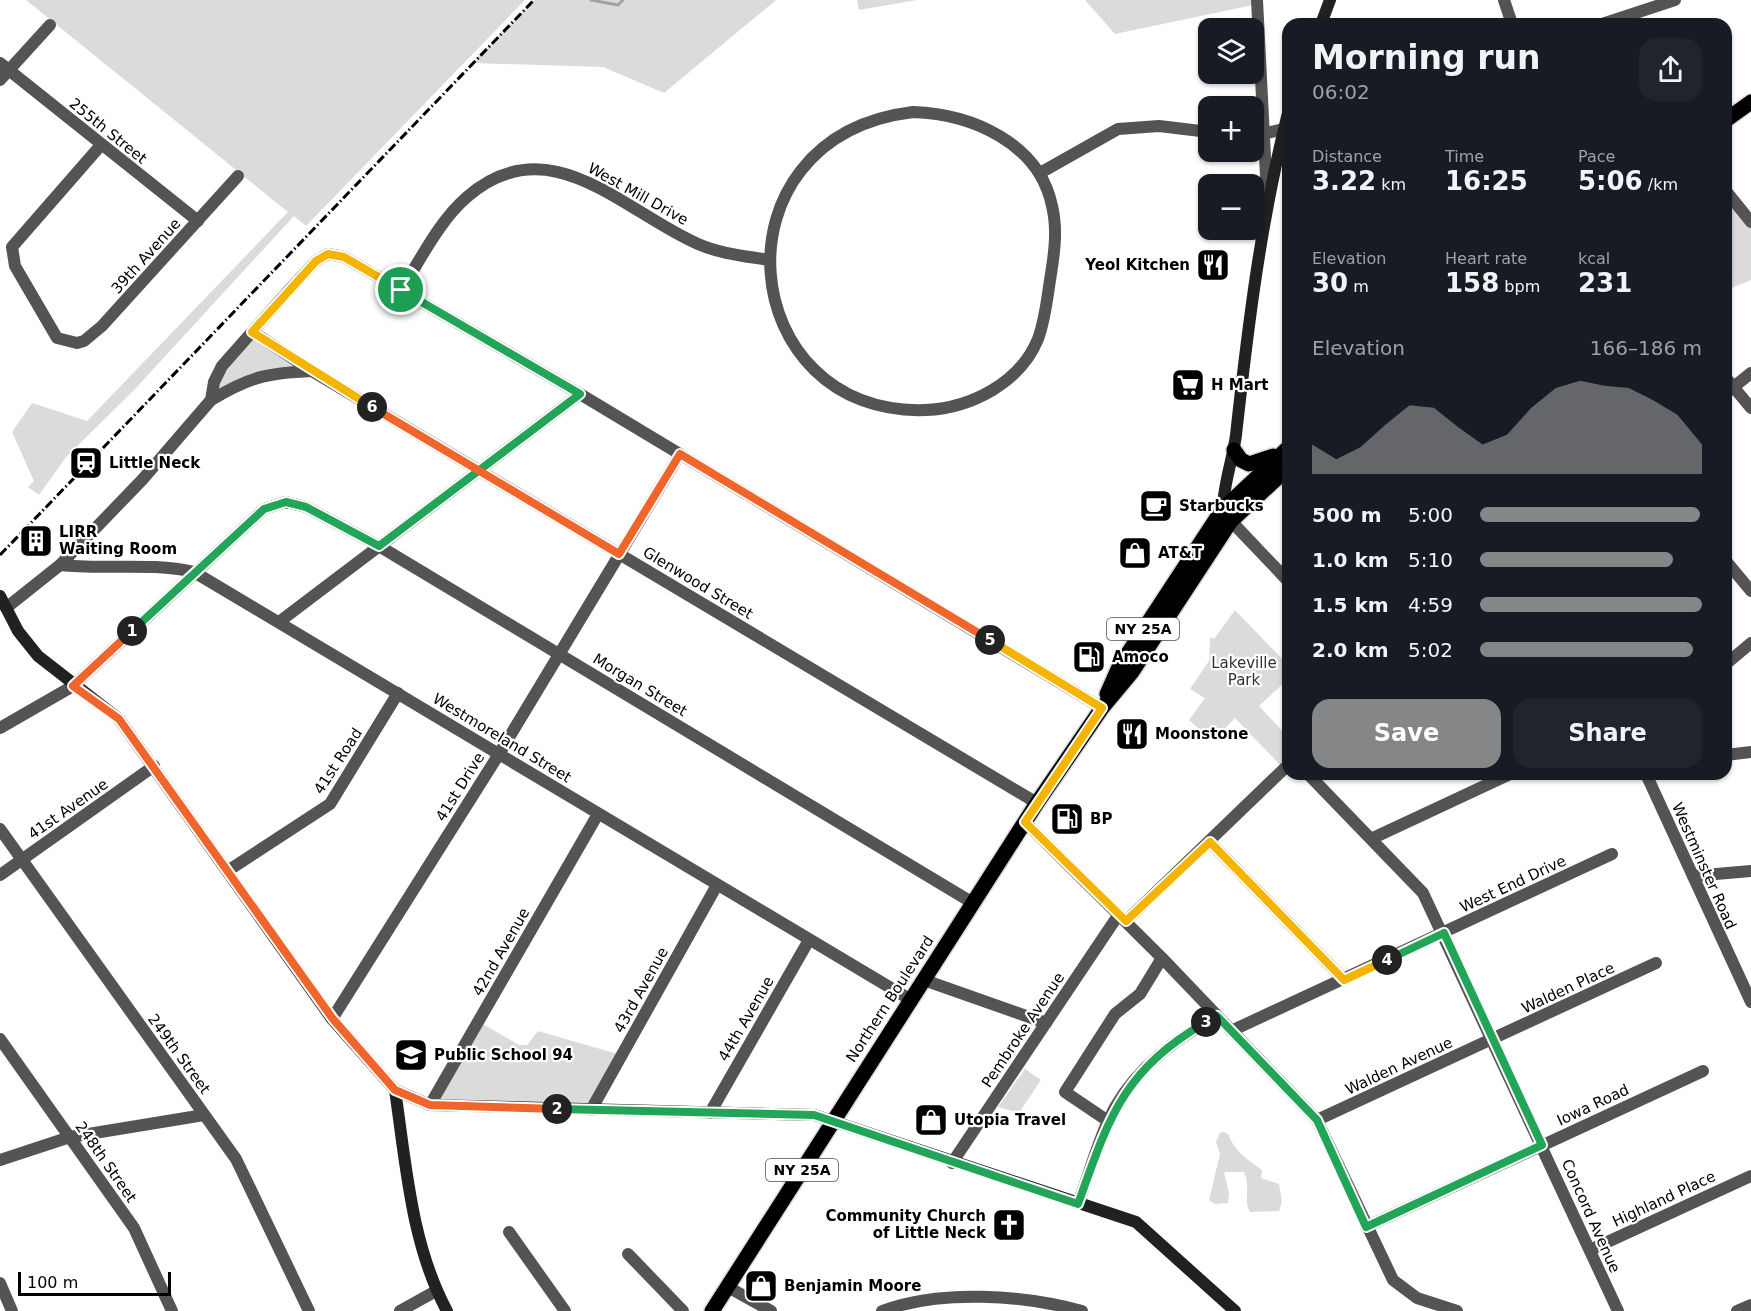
<!DOCTYPE html>
<html lang="en">
<head>
<meta charset="utf-8">
<style>
	body { margin:0; font-family:"DejaVu Sans",sans-serif; background:#20242c; color:#f1f3f6; height:100vh; display:flex; flex-direction:column; font-size:22px; white-space:nowrap }
	* { box-sizing:border-box; margin:0 }
	p { font-size:20px; color:#9ea1a6 }
	.icon { flex:none; width:33px; height:33px; fill:none; stroke:currentColor; stroke-width:2; stroke-linecap:round; stroke-linejoin:round }
	.map { position:relative; flex:1; overflow:hidden }
	.panel { position:absolute; left:1282px; top:18px; width:450px; height:762px; display:flex; flex-direction:column; background:#171b24; border-radius:18px; box-shadow:0 2px 4px #0004 }
	.panel>* { flex:none }
	.buttons { position:absolute; left:1198px; top:18px; display:grid; gap:12px }
	.buttons a { display:grid; place-items:center; width:66px; height:66px; border-radius:12px; background:#171b24; box-shadow:0 2px 4px #0004; font-size:30px }
	.scale { position:absolute; left:18px; bottom:15px; width:153px; box-sizing:border-box; padding-left:6px; border:3px solid #000; border-top:0; font-size:16px; line-height:21px; white-space:nowrap; color:#000; -webkit-text-stroke:4px #fff; paint-order:stroke }
	.pin { position:absolute; display:grid; place-items:center; width:51px; height:51px; color:#fff; margin:-26px; border:3px solid #fff; border-radius:50%; box-shadow:0 2px 6px #0007 }
	.km { position:absolute; width:30px; height:30px; margin:-15px; border-radius:50%; background:#222; color:#fff; font-size:16px; line-height:30px; text-align:center }
	.round { display:grid; place-items:center; flex:none; width:63px; height:63px; border-radius:18px; background:#20242c }
	.headline { display:flex; align-items:center; justify-content:space-between; height:102px; padding:0 30px }
	h1 { font-size:33px; font-weight:600; line-height:45px }
	.figures { display:grid; grid-template-columns:repeat(3,1fr); gap:9px; height:102px; padding:6px 30px }
	.figures div { display:grid; align-content:center }
	.figures b { font-size:26px; font-weight:600 }
	.figures small { font-size:16px; font-weight:400 }
	.figures p { font-size:16px }
	.chart { height:168px; padding:12px 30px }
	.chart p { display:flex; justify-content:space-between }
	.chart svg { width:100%; height:108px; margin-top:6px; fill:#858687; opacity:.7 }
	.action { display:flex; gap:12px; margin-top:auto; padding:12px 30px }
	.action a { flex:1; height:69px; border-radius:18px; background:#858687; color:#fff; font-size:24px; font-weight:600; line-height:69px; text-align:center }
	.action a+a { background:#20242c; color:#f1f3f6 }
	ul { padding:0 30px; list-style:none; font-size:20px }
	li { display:grid; grid-template-columns:96px 72px 1fr; align-items:center; height:45px }
	li i { height:15px; border-radius:8px; background:#858687 }
	.map>svg:first-child { display:block }
	.green { fill:#dbdbdb }
	.lines { fill:none; stroke-linecap:round; stroke-linejoin:round }
	.stream { stroke:#a2a2a2; stroke-width:3 }
	.primary-casing { stroke:#dbdbdb; stroke-width:18 }
	.street { stroke:#545454; stroke-width:12 }
	.secondary { stroke:#212121; stroke-width:12 }
	.primary { stroke:#000; stroke-width:15 }
	.rail { stroke:#000; stroke-width:3; stroke-dasharray:9 3 1.5 3; stroke-linecap:butt }
	.split-1-casing { stroke:#fff; stroke-width:12 }
	.split-2-casing { stroke:#fff; stroke-width:12 }
	.split-3-casing { stroke:#fff; stroke-width:12 }
	.split-4-casing { stroke:#fff; stroke-width:12 }
	.split-5-casing { stroke:#fff; stroke-width:12 }
	.split-6-casing { stroke:#fff; stroke-width:12 }
	.split-7-casing { stroke:#fff; stroke-width:12 }
	.split-1 { stroke:#22a559; stroke-width:8 }
	.split-2 { stroke:#f0652b; stroke-width:8 }
	.split-3 { stroke:#22a559; stroke-width:8 }
	.split-4 { stroke:#22a559; stroke-width:8 }
	.split-5 { stroke:#f5b400; stroke-width:8 }
	.split-6 { stroke:#f0652b; stroke-width:8 }
	.split-7 { stroke:#f5b400; stroke-width:8 }
	.labels { text-anchor:middle; stroke-width:4.5; stroke-linejoin:round; paint-order:stroke }
	.shield { fill:#fff; stroke:#4c4c4c; stroke-width:1.5 }
	.shield-label { font-size:14px; font-weight:bold; fill:#000 }
	.street-label { font-size:15px; fill:#000; stroke:#fff }
	.poi-label { font-size:15px; font-weight:bold; fill:#000; stroke:#fff; text-anchor:start }
	.park-label { font-size:15px; fill:#323232; stroke:#fff }
</style>
</head>
<body>
<div class="map">
<svg width="1751" height="1311" viewBox="0 0 1751 1311">
	<rect width="100%" height="100%" fill="#fff"/>
	<!-- green -->
	<g class="green">
		<polygon points="26,0 525,0 306,226 294,216 136,388 66,457 39,495 28,487 34,481 12,432 32,403 87,421 288,212"/>
		<polygon points="534,0 776,0 664,93 603,67 472,63"/>
		<polygon points="857,0 917,0 859,10"/>
		<polygon points="1085,0 1257,0 1258,4 1115,34"/>
		<polygon points="1726,197 1751,222 1751,280 1727,290 1733,278 1727,279"/>
		<polygon points="253,332 312,371 279,373 211,400 214,382"/>
		<polygon points="1235,610 1288,665 1288,679 1259,706 1288,737 1288,765 1284,769 1235,718 1213,741 1189,720 1205,698 1190,689 1209,661 1210,637 1214,639"/>
		<polygon points="478,1021 519,1045 527,1045 538,1031 621,1055 591,1110 430,1105"/>
		<polygon points="1025,1069 1041,1080 1019,1113 998,1107"/>
		<path d="M1224 1132 1228 1134C1235 1152 1247 1159 1262 1170L1261 1178 1279 1184 1282 1202 1279 1211 1250 1212C1243 1200 1251 1185 1244 1172H1224L1229 1193 1228 1203 1215 1204 1209 1200 1220 1154 1216 1142 1220 1133Z"/>
	</g>
	<g class="lines">
		<!-- stream -->
		<polyline class="stream" points="591,0 618,5 623,0"/>
		<defs>
			<g id="primary">
				<polyline points="1726,120 1751,102"/>
				<polyline points="1234,450 1241,460 1249,464 1273,456"/>
				<polyline points="1107,694 1119,667 1222,510 1288,448"/>
				<polyline points="712,1311 1037,803 1102,708 1132,672 1231,521 1288,468"/>
			</g>
		</defs>
		<!-- primary casing -->
		<use href="#primary" class="primary-casing"/>
		<!-- street -->
		<g class="street">
			<polyline points="1257,0 1267,196"/>
			<polyline points="1504,0 1512,24"/>
			<polyline points="1602,24 1675,0"/>
			<polyline points="0,63 198,221"/>
			<polyline points="0,80 50,25"/>
			<path d="M913 112C972 114 1039 143 1052 206 1058 230 1054 256 1050 280 1047 300 1045 320 1038 339 1020 383 971 408 926 410 735 417 707 137 913 112Z"/>
			<polyline points="1254,136 1288,128"/>
			<polyline points="101,145 12,247 15,266 57,338 77,343 84,341 102,326 238,176"/>
			<polyline points="1040,173 1118,129 1159,126 1209,132"/>
			<polyline points="1726,191 1751,222"/>
			<path d="M401 290C421 259 439 221 467 197 550 125 624 212 698 244 721 254 745 256 769 260"/>
			<polyline points="253,332 312,371 1037,803"/>
			<polyline points="1726,378 1751,408"/>
			<polyline points="1726,393 1751,373"/>
			<path d="M211 400C250 377 266 373 312 371"/>
			<polyline points="1231,521 1288,581"/>
			<polyline points="1726,561 1751,591"/>
			<path d="M60 565C105 570 150 562 194 572L911 1000"/>
			<polyline points="6,608 60,565 142,480 211,400 214,382 222,366 291,288 316,261 328,254 344,257 580,394 1102,708"/>
			<polyline points="279,622 580,394"/>
			<polyline points="1726,664 1751,643"/>
			<polyline points="0,728 73,686 264,509 286,502 306,507 379,546 973,903"/>
			<polyline points="1726,755 1751,752"/>
			<polyline points="1308,774 1423,893 1618,1311"/>
			<polyline points="1646,774 1751,1002"/>
			<polyline points="1025,822 1162,958 1317,1120 1393,1280 1417,1298 1457,1311"/>
			<polyline points="0,829 236,1159 309,1311"/>
			<polyline points="1373,838 1510,774"/>
			<polyline points="1210,842 1344,980"/>
			<polyline points="229,870 330,804 398,693"/>
			<polyline points="0,875 154,766"/>
			<polyline points="1693,876 1751,871"/>
			<polyline points="1126,921 1288,765"/>
			<polyline points="924,980 1046,1023"/>
			<polyline points="332,1019 499,754 680,454"/>
			<polyline points="1231,1031 1612,854"/>
			<polyline points="0,1039 134,1228 172,1311"/>
			<polyline points="430,1105 598,814"/>
			<polyline points="591,1110 717,885"/>
			<polyline points="710,1113 809,940"/>
			<polyline points="1317,1120 1656,963"/>
			<polyline points="1108,1121 1065,1092 1115,1014 1140,994 1162,958"/>
			<polyline points="0,1160 70,1137 204,1115"/>
			<polyline points="952,1163 1119,914"/>
			<path d="M1078 1204C1088 1177 1096 1148 1108 1121 1129 1074 1173 1040 1217 1016"/>
			<polyline points="1366,1227 1703,1071"/>
			<polyline points="509,1232 565,1311"/>
			<polyline points="1590,1250 1751,1176"/>
			<polyline points="628,1254 683,1311"/>
			<polyline points="0,1283 12,1311"/>
			<polyline points="728,1287 771,1311"/>
			<polyline points="400,1311 436,1291"/>
			<path d="M882 1311C941 1289 1023 1295 1082 1311"/>
			<polyline points="1737,1311 1751,1305"/>
		</g>
		<!-- secondary -->
		<g class="secondary">
			<polyline points="1321,24 1330,0"/>
			<path d="M1223 511C1222 489 1233 459 1236 435 1248 326 1261 219 1288 113"/>
			<polyline points="0,596 18,631 38,656 119,719 332,1019 395,1090 430,1105 814,1115 1136,1222 1235,1311"/>
			<path d="M395 1090C406 1164 411 1244 447 1311"/>
		</g>
		<!-- primary -->
		<use href="#primary" class="primary"/>
		<!-- rail -->
		<polyline class="rail" points="0,555 534,0"/>
	</g>
	<g class="lines">
		<defs>
			<polyline id="split-1" points="132,631 264,509 286,502 306,507 379,546 580,394 401,290"/>
			<polyline id="split-2" points="132,631 73,686 119,719 333,1019 395,1090 430,1105 557,1109"/>
			<path id="split-3" d="M557 1109 814 1115 1078 1204C1109 1118 1122 1071 1206 1022"/>
			<polyline id="split-4" points="1206,1022 1217,1016 1317,1120 1366,1227 1542,1145 1444,933 1387,960"/>
			<polyline id="split-5" points="990,640 1102,708 1025,822 1126,921 1210,842 1344,980 1387,960"/>
			<polyline id="split-6" points="372,407 619,554 680,454 990,640"/>
			<polyline id="split-7" points="372,407 252,332 316,261 328,254 344,257 401,290"/>
		</defs>
		<!-- split-1 casing -->
		<use href="#split-1" class="split-1-casing"/>
		<!-- split-2 casing -->
		<use href="#split-2" class="split-2-casing"/>
		<!-- split-3 casing -->
		<use href="#split-3" class="split-3-casing"/>
		<!-- split-4 casing -->
		<use href="#split-4" class="split-4-casing"/>
		<!-- split-5 casing -->
		<use href="#split-5" class="split-5-casing"/>
		<!-- split-6 casing -->
		<use href="#split-6" class="split-6-casing"/>
		<!-- split-7 casing -->
		<use href="#split-7" class="split-7-casing"/>
		<!-- split-1 -->
		<use href="#split-1" class="split-1"/>
		<!-- split-2 -->
		<use href="#split-2" class="split-2"/>
		<!-- split-3 -->
		<use href="#split-3" class="split-3"/>
		<!-- split-4 -->
		<use href="#split-4" class="split-4"/>
		<!-- split-5 -->
		<use href="#split-5" class="split-5"/>
		<!-- split-6 -->
		<use href="#split-6" class="split-6"/>
		<!-- split-7 -->
		<use href="#split-7" class="split-7"/>
	</g>
	<!-- icons -->
	<defs>
		<symbol id="restaurant-square" viewBox="-11 -11 22 22"><rect x="-9" y="-9" width="18" height="18" rx="4" fill="#000" stroke="#fff"/><path d="M-5-6h1v4h1v-4h1v4h1v-4h1v5L-1.5 .5V6h-2V.5L-5-1ZM5-6V6H3V1.5H1.5Q1.5-4 5-6Z" fill="#fff"/></symbol>
		<symbol id="supermarket-square" viewBox="-11 -11 22 22"><rect x="-9" y="-9" width="18" height="18" rx="4" fill="#000" stroke="#fff"/><path d="M-6-5.5h2.5l.6 2H6L4.5 2H-2.5L-4.4-4H-6ZM-1.5 3.2a1.3 1.3 0 1 0 .1 0ZM3 3.2a1.3 1.3 0 1 0 .1 0Z" fill="#fff"/></symbol>
		<symbol id="station-square" viewBox="-11 -11 22 22"><rect x="-9" y="-9" width="18" height="18" rx="4" fill="#000" stroke="#fff"/><path d="M-3-6H3Q5-6 5-4V2Q5 4 3 4L4.5 6H3L1.5 4h-3L-3 6H-4.5L-3 4Q-5 4-5 2V-4Q-5-6-3-6ZM-3.5-4v3h7v-3ZM-3.5 1v1.5H-2V1ZM2 1v1.5H3.5V1Z" fill="#fff"/></symbol>
		<symbol id="cafe-square" viewBox="-11 -11 22 22"><rect x="-9" y="-9" width="18" height="18" rx="4" fill="#000" stroke="#fff"/><path d="M-5.5-4.5H6V0H3Q3 3.5 0 3.5H-2.5Q-5.5 3.5-5.5 0ZM3-3.2v2h1.7v-2ZM-6 4.5H4V6H-6Z" fill="#fff"/></symbol>
		<symbol id="building-square" viewBox="-11 -11 22 22"><rect x="-9" y="-9" width="18" height="18" rx="4" fill="#000" stroke="#fff"/><path d="M-4-6H4V6H1V3H-1V6H-4ZM-2.5-4.3h1.7v1.8h-1.7ZM.8-4.3h1.7v1.8H.8ZM-2.5-1h1.7V.8h-1.7ZM.8-1h1.7V.8H.8Z" fill="#fff"/></symbol>
		<symbol id="shop-square" viewBox="-11 -11 22 22"><rect x="-9" y="-9" width="18" height="18" rx="4" fill="#000" stroke="#fff"/><path d="M-5-2.5h2.3a2.7 3.5 0 0 1 5.4 0H5L5.5 6h-11ZM-1.5-2.5h3a1.5 2.3 0 0 0-3 0Z" fill="#fff"/></symbol>
		<symbol id="fuel-square" viewBox="-11 -11 22 22"><rect x="-9" y="-9" width="18" height="18" rx="4" fill="#000" stroke="#fff"/><path d="M-5.5-6h7V0h2V4h1.3V-2.5L3-4.5l.8-.8L6-3V5H2.5V1h-1V6h-7ZM-4.2-4.7v3.2H.2V-4.7Z" fill="#fff"/></symbol>
		<symbol id="school-square" viewBox="-11 -11 22 22"><rect x="-9" y="-9" width="18" height="18" rx="4" fill="#000" stroke="#fff"/><path d="M0-5L7-2L0 1L-7-2ZM-4 1L0 2.5L4 1V4Q0 6-4 4Z" fill="#fff"/></symbol>
		<symbol id="church-square" viewBox="-11 -11 22 22"><rect x="-9" y="-9" width="18" height="18" rx="4" fill="#000" stroke="#fff"/><path d="M-1.2-6h2.4v3.5h3.3v2.4h-3.3V6h-2.4V-.1h-3.3v-2.4h3.3Z" fill="#fff"/></symbol>
	</defs>
	<g fill-rule="evenodd">
		<use href="#restaurant-square" x="1194" y="246" width="38" height="38"/>
		<use href="#supermarket-square" x="1169" y="366" width="38" height="38"/>
		<use href="#station-square" x="67" y="444" width="38" height="38"/>
		<use href="#cafe-square" x="1137" y="487" width="38" height="38"/>
		<use href="#building-square" x="17" y="522" width="38" height="38"/>
		<use href="#shop-square" x="1116" y="534" width="38" height="38"/>
		<use href="#fuel-square" x="1070" y="638" width="38" height="38"/>
		<use href="#restaurant-square" x="1113" y="715" width="38" height="38"/>
		<use href="#fuel-square" x="1048" y="800" width="38" height="38"/>
		<use href="#school-square" x="392" y="1036" width="38" height="38"/>
		<use href="#shop-square" x="912" y="1101" width="38" height="38"/>
		<use href="#church-square" x="990" y="1206" width="38" height="38"/>
		<use href="#shop-square" x="742" y="1267" width="38" height="38"/>
	</g>
	<g class="labels">
		<!-- shield labels -->
		<g class="shield">
			<rect x="1107" y="618" width="72" height="22" rx="4.5"/>
			<rect x="766" y="1159" width="72" height="22" rx="4.5"/>
		</g>
		<g class="shield-label">
			<text x="1143" y="634">NY 25A</text>
			<text x="802" y="1175">NY 25A</text>
		</g>
		<!-- street labels -->
		<g class="street-label">
			<text transform="translate(108 131) rotate(39)" y="5">255th Street</text>
			<text transform="translate(638 194) rotate(29)" y="5">West Mill Drive</text>
			<text transform="translate(146 256) rotate(-48)" y="5">39th Avenue</text>
			<text transform="translate(698 583) rotate(31)" y="5">Glenwood Street</text>
			<text transform="translate(640 685) rotate(31)" y="5">Morgan Street</text>
			<text transform="translate(502 738) rotate(31)" y="5">Westmoreland Street</text>
			<text transform="translate(338 761) rotate(-57)" y="5">41st Road</text>
			<text transform="translate(460 787) rotate(-58)" y="5">41st Drive</text>
			<text transform="translate(68 809) rotate(-35)" y="5">41st Avenue</text>
			<text transform="translate(1704 866) rotate(66)" y="5">Westminster Road</text>
			<text transform="translate(1513 884) rotate(-25)" y="5">West End Drive</text>
			<text transform="translate(501 952) rotate(-60)" y="5">42nd Avenue</text>
			<text transform="translate(1568 988) rotate(-25)" y="5">Walden Place</text>
			<text transform="translate(641 990) rotate(-61)" y="5">43rd Avenue</text>
			<text transform="translate(890 999) rotate(-57)" y="5">Northern Boulevard</text>
			<text transform="translate(746 1019) rotate(-60)" y="5">44th Avenue</text>
			<text transform="translate(1023 1030) rotate(-56)" y="5">Pembroke Avenue</text>
			<text transform="translate(179 1054) rotate(54)" y="5">249th Street</text>
			<text transform="translate(1399 1066) rotate(-25)" y="5">Walden Avenue</text>
			<text transform="translate(1593 1105) rotate(-25)" y="5">Iowa Road</text>
			<text transform="translate(106 1162) rotate(55)" y="5">248th Street</text>
			<text transform="translate(1664 1199) rotate(-25)" y="5">Highland Place</text>
			<text transform="translate(1591 1216) rotate(66)" y="5">Concord Avenue</text>
		</g>
		<!-- poi labels -->
		<g class="poi-label">
			<text x="1190" y="270" text-anchor="end">Yeol Kitchen</text>
			<text x="1211" y="390">H Mart</text>
			<text x="109" y="468">Little Neck</text>
			<text x="1179" y="511">Starbucks</text>
			<text x="59" y="537">LIRR<tspan x="59" dy="17">Waiting Room</tspan></text>
			<text x="1158" y="558">AT&amp;T</text>
			<text x="1112" y="662">Amoco</text>
			<text x="1155" y="739">Moonstone</text>
			<text x="1090" y="824">BP</text>
			<text x="434" y="1060">Public School 94</text>
			<text x="954" y="1125">Utopia Travel</text>
			<text x="986" y="1221" text-anchor="end">Community Church<tspan x="986" dy="17">of Little Neck</tspan></text>
			<text x="784" y="1291">Benjamin Moore</text>
		</g>
		<!-- park labels -->
		<g class="park-label">
			<text x="1244" y="668">Lakeville<tspan x="1244" dy="17">Park</tspan></text>
		</g>
	</g>
</svg>
<div class="buttons">
<a><svg class="icon" aria-label="layers" viewBox="0 0 24 24"><path d="M12 4l9 5-9 5-9-5zM3 14l9 5 9-5"/></svg></a>
<a>+</a>
<a>−</a>
</div>
<div class="scale">100 m</div>
<div class="pin" style="left:401px;top:290px;background:#1e9e55"><svg class="icon" aria-label="arrive" viewBox="0 0 24 24"><path d="M6 21V4h12l-3 4 3 4H6"/></svg></div>
<b class="km" style="left:132px;top:631px">1</b>
<b class="km" style="left:557px;top:1109px">2</b>
<b class="km" style="left:1206px;top:1022px">3</b>
<b class="km" style="left:1387px;top:960px">4</b>
<b class="km" style="left:990px;top:640px">5</b>
<b class="km" style="left:372px;top:407px">6</b>
<section class="panel">
<div class="headline"><div><h1>Morning run</h1><p>06:02</p></div><a class="round"><svg class="icon" aria-label="share" viewBox="0 0 24 24"><path d="M12 15V3M7 8l5-5 5 5M5 13v7h14v-7"/></svg></a></div>
<div class="figures">
<div><p>Distance</p><b>3.22<small> km</small></b></div>
<div><p>Time</p><b>16:25</b></div>
<div><p>Pace</p><b>5:06<small> /km</small></b></div>
</div>
<div class="figures">
<div><p>Elevation</p><b>30<small> m</small></b></div>
<div><p>Heart rate</p><b>158<small> bpm</small></b></div>
<div><p>kcal</p><b>231</b></div>
</div>
<div class="chart"><p><span>Elevation</span>166–186 m</p>
<svg viewBox="0 0 160 44" preserveAspectRatio="none"><path d="M0 44V32L10 38L20 33L30 24L40 16L50 17L60 25L70 32L80 28L90 17L100 9L110 6L120 8L130 9L140 14L150 20L160 32V44z"/></svg>
</div>
<ul>
<li><b>500 m</b>5:00<i style="width:99%"></i></li>
<li><b>1.0 km</b>5:10<i style="width:87%"></i></li>
<li><b>1.5 km</b>4:59<i style="width:100%"></i></li>
<li><b>2.0 km</b>5:02<i style="width:96%"></i></li>
</ul>
<div class="action"><a>Save</a><a>Share</a></div>
</section>
</div>
</body>
</html>
